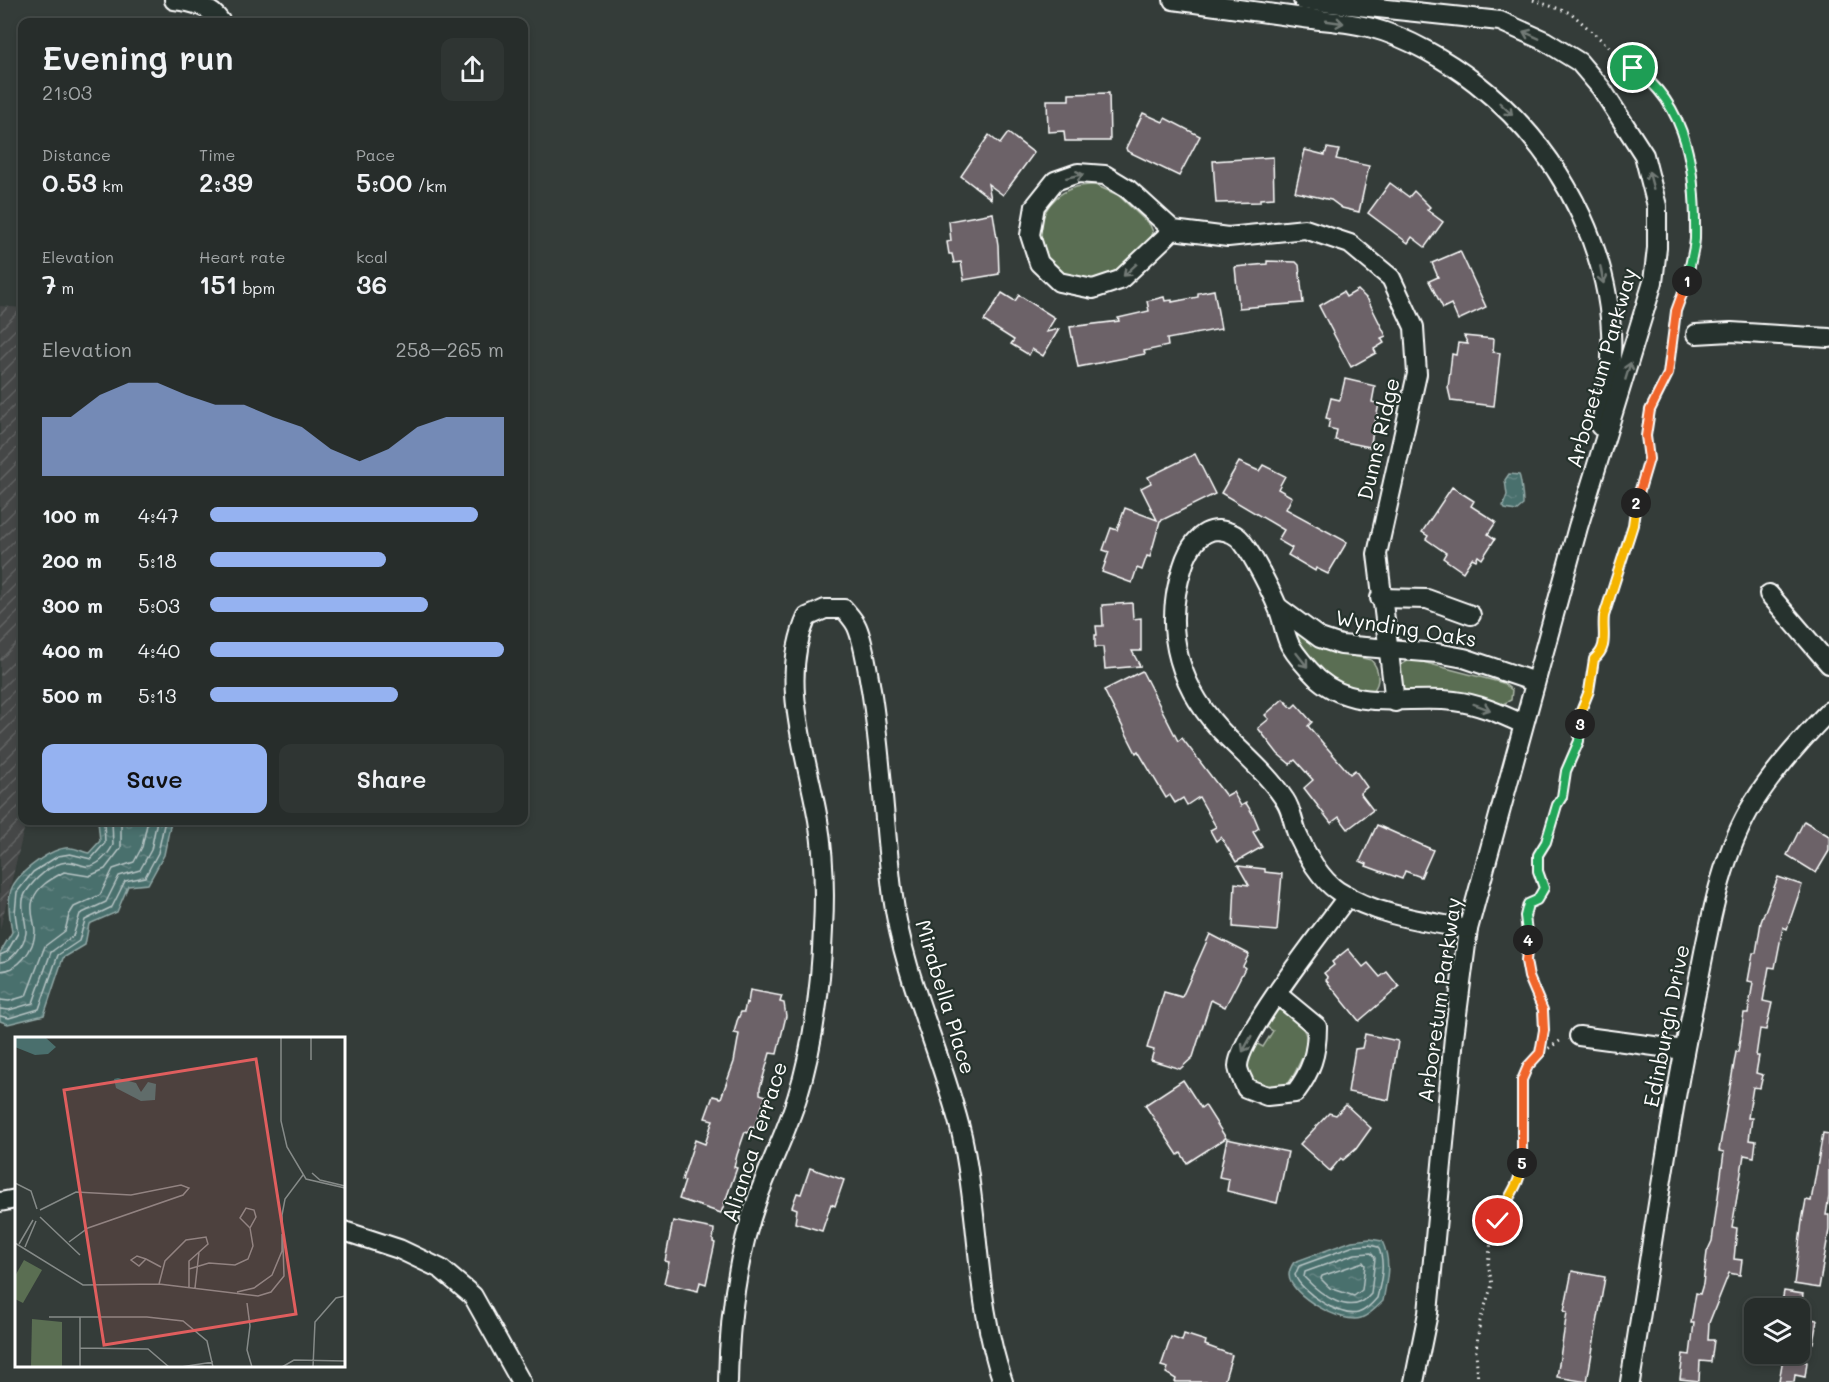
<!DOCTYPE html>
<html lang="en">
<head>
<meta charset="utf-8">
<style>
	body { margin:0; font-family:Mali,sans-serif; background:#2f3533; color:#f1f3f6; height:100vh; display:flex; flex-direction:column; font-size:22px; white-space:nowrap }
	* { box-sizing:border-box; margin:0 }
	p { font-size:20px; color:#a4a8a9 }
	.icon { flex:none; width:33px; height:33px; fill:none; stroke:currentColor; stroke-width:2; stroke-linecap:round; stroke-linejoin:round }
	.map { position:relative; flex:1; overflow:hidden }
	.details { position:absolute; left:18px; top:18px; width:510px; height:807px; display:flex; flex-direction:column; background:#272d2b; border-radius:12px; box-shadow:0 3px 9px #0003,0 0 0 2px #434947 }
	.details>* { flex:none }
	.tools { position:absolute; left:1744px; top:1298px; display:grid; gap:12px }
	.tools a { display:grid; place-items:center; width:66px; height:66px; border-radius:12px; background:#272d2b; box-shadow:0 3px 9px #0003,0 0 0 2px #434947; font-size:30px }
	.pin { position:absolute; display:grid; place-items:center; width:51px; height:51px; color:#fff; margin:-26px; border:3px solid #fff; border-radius:50%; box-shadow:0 2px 6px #0007 }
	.km { position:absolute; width:30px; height:30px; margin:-15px; border-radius:50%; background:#222; color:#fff; font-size:16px; line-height:30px; text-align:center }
	.round { display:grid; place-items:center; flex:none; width:63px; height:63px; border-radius:12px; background:#2f3533 }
	.headline { display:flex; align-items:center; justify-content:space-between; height:102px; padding:0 24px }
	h1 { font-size:33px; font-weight:600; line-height:45px }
	.stats { display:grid; grid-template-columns:repeat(3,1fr); gap:9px; height:102px; padding:6px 24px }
	.stats div { display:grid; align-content:center }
	.stats b { font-size:26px; font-weight:600 }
	.stats small { font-size:16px; font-weight:400 }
	.stats p { font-size:16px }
	.chart { height:168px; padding:12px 24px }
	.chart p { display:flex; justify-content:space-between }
	.chart svg { width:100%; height:108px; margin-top:6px; fill:#95b2f1; opacity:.7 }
	.button { display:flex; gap:12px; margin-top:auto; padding:12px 24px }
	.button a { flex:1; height:69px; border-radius:12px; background:#95b2f1; color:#111; font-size:24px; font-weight:600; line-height:69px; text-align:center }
	.button a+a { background:#2f3533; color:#f1f3f6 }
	ul { padding:0 24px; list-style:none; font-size:20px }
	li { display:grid; grid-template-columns:96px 72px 1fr; align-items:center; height:45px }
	li i { height:15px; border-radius:8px; background:#95b2f1 }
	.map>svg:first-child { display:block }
	.industrial { fill:url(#industrial-furrows) }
	.garden { fill:#5a6e52; stroke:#acb6a8; stroke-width:1.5 }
	.water { fill:url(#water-ripples); stroke:#92a9a7; stroke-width:1.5 }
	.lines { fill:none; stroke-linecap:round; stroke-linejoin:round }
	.shore { stroke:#b7c5c5; stroke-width:1.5 }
	.building { fill:#6c6268; stroke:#fff; stroke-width:1.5 }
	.minor-casing { stroke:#fff; stroke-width:22 }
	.path { stroke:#fff; stroke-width:3; stroke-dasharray:1.5 4.5; stroke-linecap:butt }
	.minor { stroke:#26332d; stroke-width:18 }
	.oneway { stroke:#727a76 }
	.split-1-casing { stroke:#fff; stroke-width:12 }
	.split-2-casing { stroke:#fff; stroke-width:12 }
	.split-3-casing { stroke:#fff; stroke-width:12 }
	.split-4-casing { stroke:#fff; stroke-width:12 }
	.split-5-casing { stroke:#fff; stroke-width:12 }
	.split-6-casing { stroke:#fff; stroke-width:12 }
	.split-1 { stroke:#22a559; stroke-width:8 }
	.split-2 { stroke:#f0652b; stroke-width:8 }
	.split-3 { stroke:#f5b400; stroke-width:8 }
	.split-4 { stroke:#22a559; stroke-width:8 }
	.split-5 { stroke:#f0652b; stroke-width:8 }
	.split-6 { stroke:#f5b400; stroke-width:8 }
	.labels { text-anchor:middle; stroke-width:4.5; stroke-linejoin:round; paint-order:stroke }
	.street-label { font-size:21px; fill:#fff; stroke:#26332d }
	.inset-road { fill:none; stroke:#858a88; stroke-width:1.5 }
	.view { fill:#e05e5e; fill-opacity:0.15; stroke:#e05e5e; stroke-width:3 }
	.inset-edge { fill:none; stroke:#fff; stroke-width:3 }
</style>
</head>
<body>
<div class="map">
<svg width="1829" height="1382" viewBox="0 0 1829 1382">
	<defs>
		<pattern id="industrial-furrows" width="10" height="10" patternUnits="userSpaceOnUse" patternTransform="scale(1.5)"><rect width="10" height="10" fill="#454747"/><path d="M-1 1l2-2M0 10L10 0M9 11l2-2" fill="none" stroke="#616363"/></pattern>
		<pattern id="water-ripples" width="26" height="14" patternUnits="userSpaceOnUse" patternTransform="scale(1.5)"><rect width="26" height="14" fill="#4a6f6d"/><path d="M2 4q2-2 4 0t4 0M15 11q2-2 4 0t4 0" fill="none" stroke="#658583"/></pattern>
	</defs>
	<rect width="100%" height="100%" fill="#343c39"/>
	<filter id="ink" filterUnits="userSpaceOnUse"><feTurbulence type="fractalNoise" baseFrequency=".0167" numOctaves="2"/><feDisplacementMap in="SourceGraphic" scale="12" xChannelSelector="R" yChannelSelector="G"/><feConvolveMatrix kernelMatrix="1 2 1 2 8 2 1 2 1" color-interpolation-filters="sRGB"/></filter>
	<g filter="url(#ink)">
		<!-- industrial -->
		<polygon class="industrial" points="0,306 22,308 22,820 26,821 0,929"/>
		<!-- garden -->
		<g class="garden">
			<path d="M1095 185 1118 195 1150 225 1153 232 1150 239C1137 250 1126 270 1110 277 1100 281 1093 280 1083 279 1020 273 1028 183 1095 185Z"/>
			<path d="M1290 629 1323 649 1371 660C1379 668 1381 682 1373 691L1349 689 1310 663Z"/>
			<polygon points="1411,659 1503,683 1512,690 1511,700 1501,705 1404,693 1399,666"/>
			<path d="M1280 1010C1305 1026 1315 1035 1299 1064 1296 1071 1292 1079 1287 1085L1281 1088 1261 1089 1246 1075V1050L1252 1041 1263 1047 1273 1031 1262 1024 1272 1011Z"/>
		</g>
		<!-- water -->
		<g class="water">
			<path d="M1509 474 1519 475C1521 478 1523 499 1523 505L1516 511 1505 509 1503 506 1507 495 1505 480Z"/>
			<path d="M98 821H171L164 855 148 884 128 886 117 912 89 924 85 945 63 958 44 1015 8 1024 0 1021V953L12 932C10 918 7 903 11 890 17 873 53 846 71 848 76 848 83 852 89 853L100 841Z"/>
			<path d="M1370 1239 1382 1241C1392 1262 1387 1279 1383 1301 1377 1307 1370 1315 1361 1318 1343 1325 1289 1295 1289 1275 1289 1271 1292 1265 1294 1262L1352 1241Z"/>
		</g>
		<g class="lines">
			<!-- shore -->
			<g class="shore">
				<polyline points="0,955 7,952 18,933 15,913 17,892 33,872 58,856 70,854 91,859 105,843 104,820"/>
				<path d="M0 962C12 962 24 945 26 933 27 919 18 905 26 892 34 880 51 863 67 862 73 861 79 865 85 866 97 868 108 855 113 845L112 820"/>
				<path d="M0 971C18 971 34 950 35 932 35 921 29 911 33 900 37 886 53 878 64 872L89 876 105 869 121 848V820"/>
				<polyline points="0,1000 9,1001 26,996 45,946 65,931 69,915 74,907 100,895 113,869 134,862 142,847 148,820"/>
				<polyline points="0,1009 9,1010 33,1003 51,952 73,936 80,914 106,902 119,876 140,870 151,850 157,820"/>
				<polyline points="0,1016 9,1018 39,1009 58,955 79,941 85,920 112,907 125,881 145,877 158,853 165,820"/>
				<path d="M1369 1245 1378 1247C1386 1261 1381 1282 1377 1298 1372 1304 1365 1311 1358 1313 1340 1318 1300 1291 1295 1275L1299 1266 1354 1246Z"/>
				<path d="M1371 1253 1375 1258 1371 1294C1351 1319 1320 1294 1304 1277L1305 1272 1355 1254Z"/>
				<polygon points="1363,1262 1365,1265 1362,1290 1354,1296 1330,1288 1321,1279 1322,1276"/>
			</g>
		</g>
		<!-- building -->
		<g class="building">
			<polygon points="1109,93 1110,141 1065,141 1064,131 1048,132 1047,100 1069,100 1069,94"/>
			<polygon points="1143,113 1163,122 1165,118 1200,136 1179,176 1127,151 1126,148"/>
			<polygon points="1008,133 1034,153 1003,195 988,184 991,199 961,176 989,135 1000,144"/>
			<polygon points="1327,148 1339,150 1336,159 1369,166 1359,212 1342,208 1331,200 1295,192 1305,150 1325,155"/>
			<polygon points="1273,157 1274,198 1260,199 1260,202 1216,203 1213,161"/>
			<polygon points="1390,183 1409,197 1414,191 1430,207 1427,210 1443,222 1425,247 1412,237 1408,243 1368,213"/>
			<polygon points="993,213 998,245 999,274 964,280 961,262 954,263 952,254 949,254 947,242 951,241 949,221"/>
			<polygon points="1460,251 1486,307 1458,320 1451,304 1443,308 1429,281 1438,277 1432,263"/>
			<polygon points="1267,261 1296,262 1299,265 1303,303 1239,308 1235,267 1267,264"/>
			<polygon points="1214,290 1221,329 1167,339 1168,346 1144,351 1145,354 1078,367 1070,327 1119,321 1118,318 1149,311 1147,301 1164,297 1165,301 1172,300 1172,302 1198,297 1198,293"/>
			<polygon points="1358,290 1368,300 1386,336 1381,338 1384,343 1374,349 1376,353 1351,367 1319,306 1343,292 1346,297"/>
			<polygon points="1002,293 1015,301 1019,295 1055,318 1046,332 1059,329 1043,356 1032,349 1029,355 1011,344 1014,340 984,321"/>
			<polygon points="1464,336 1494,339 1493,352 1500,353 1494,406 1451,401 1448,388 1452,354 1456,355 1458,343 1468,344"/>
			<polygon points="1345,379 1375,386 1372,402 1379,404 1370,447 1335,440 1337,430 1328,428 1330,419 1326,418 1331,398 1340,400"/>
			<polygon points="1195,454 1215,494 1160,521 1150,557 1147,556 1142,570 1137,568 1132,583 1102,572 1109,552 1103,550 1111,528 1117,530 1125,508 1157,520 1141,488 1151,483 1148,477"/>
			<polygon points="1239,462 1259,471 1263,465 1285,476 1278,489 1292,497 1286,509 1347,542 1328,574 1316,568 1315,571 1288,555 1292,548 1278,540 1284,530 1221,493"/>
			<polygon points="1452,487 1474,501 1471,506 1496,522 1488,534 1495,539 1482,559 1478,556 1476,560 1472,558 1463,572 1443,558 1446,553 1426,539 1428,536 1422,532"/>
			<polygon points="1132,603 1133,619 1141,618 1141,651 1132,651 1140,666 1105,669 1103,647 1095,647 1095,635 1097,635 1096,626 1103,626 1102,605"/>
			<polygon points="1142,671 1178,741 1182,738 1226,796 1233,792 1241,806 1246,803 1254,816 1259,828 1253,832 1262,847 1236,862 1221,837 1216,841 1210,830 1216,827 1199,797 1187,805 1183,798 1175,803 1170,795 1166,798 1138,751 1136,753 1104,690"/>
			<polygon points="1283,699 1292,708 1296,704 1312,722 1308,726 1350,774 1355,770 1367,787 1360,793 1373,810 1348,829 1339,817 1331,823 1304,788 1313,780 1295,760 1290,764 1278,754 1258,728 1269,719 1265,715"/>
			<polygon points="1804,821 1829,836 1829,851 1816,873 1787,855"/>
			<polygon points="1377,825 1433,850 1421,877 1405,871 1402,879 1366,866 1367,864 1360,861"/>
			<polygon points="1238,866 1265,869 1265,872 1282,874 1277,931 1233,927 1235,883 1249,885"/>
			<polygon points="1778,877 1802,885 1787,929 1783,927 1775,968 1769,967 1763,1001 1772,1003 1766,1030 1760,1029 1756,1056 1759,1056 1756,1073 1763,1075 1760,1088 1753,1087 1748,1118 1752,1118 1749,1140 1756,1141 1754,1157 1744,1155 1732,1227 1737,1228 1734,1259 1742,1260 1740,1275 1729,1273 1709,1323 1708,1340 1714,1340 1711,1362 1700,1361 1699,1381 1680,1379 1683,1354 1690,1355 1694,1323 1691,1323 1696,1293 1700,1294 1703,1284 1707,1252 1712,1241 1724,1152 1719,1151 1736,1052 1738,1052 1744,1013 1748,1013 1753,982 1748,981 1753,953 1756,953 1761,922"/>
			<polygon points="1210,934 1249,954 1243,966 1245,968 1225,1007 1211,1000 1193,1057 1180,1069 1151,1060 1154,1050 1147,1048 1164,992 1182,997"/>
			<polygon points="1348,949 1363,967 1368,963 1380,977 1387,972 1399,987 1359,1021 1326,980 1328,978 1324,973 1334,965 1332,962"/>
			<polygon points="750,990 782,996 780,1002 784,1003 786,1016 777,1054 770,1053 760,1088 760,1094 766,1096 754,1128 750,1127 748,1133 745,1132 737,1155 734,1167 737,1168 721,1213 679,1199 685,1181 682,1180 695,1140 705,1144 713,1120 705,1118 713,1096 721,1098 734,1062 739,1034 734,1033 737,1021 741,1012 744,1012 746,1002 748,1003"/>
			<polygon points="1365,1034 1398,1041 1389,1100 1348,1092 1355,1049 1362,1048"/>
			<polygon points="1183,1080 1201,1108 1205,1105 1226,1138 1187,1163 1181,1153 1178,1155 1145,1105"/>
			<polygon points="1346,1105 1371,1128 1356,1149 1343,1160 1341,1158 1330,1171 1300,1144 1329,1113 1336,1115"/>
			<polygon points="1823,1133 1829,1134 1829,1196 1826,1215 1829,1215 1829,1230 1819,1288 1794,1284 1802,1221 1806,1200 1811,1201"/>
			<polygon points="1227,1139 1288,1152 1277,1203 1227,1191 1229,1179 1219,1177"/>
			<polygon points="810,1168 844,1180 835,1206 831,1204 822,1231 795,1223 797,1209 792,1207 797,1193 801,1194"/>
			<polygon points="673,1221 714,1229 713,1242 715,1243 706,1284 700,1282 698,1291 664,1283 669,1262 665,1261"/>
			<polygon points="1572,1271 1605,1277 1587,1382 1557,1377 1567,1312 1564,1311"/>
			<polygon points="1784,1291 1803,1294 1801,1308 1781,1308"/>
			<polygon points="1800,1317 1817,1320 1813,1343 1800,1341"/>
			<polygon points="1184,1334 1206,1341 1205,1345 1232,1355 1224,1382 1175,1382 1176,1379 1166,1373 1168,1368 1161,1366 1171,1337 1182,1341"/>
			<polygon points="1783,1358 1807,1362 1805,1377 1795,1375 1794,1382 1779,1382"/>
		</g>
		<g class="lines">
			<defs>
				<g id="minor">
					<path d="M174 0C193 2 210 6 221 22"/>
					<path d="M1173 0C1217 6 1261 12 1304 18 1326 21 1350 22 1372 28 1407 37 1448 61 1476 83 1564 152 1624 267 1609 382 1608 397 1603 412 1600 426"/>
					<polyline points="1303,0 1500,21 1545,41 1579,62 1601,88 1644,155 1657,206 1657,248 1653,282 1578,527 1468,929 1454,1037 1428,1313 1414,1382"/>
					<polyline points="1173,230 1120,280 1093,289 1059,282 1039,263 1030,235 1035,206 1055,181 1078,173 1105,175 1128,189 1173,230 1228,237 1305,229 1350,244 1391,278 1414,327 1417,374 1377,554 1395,702"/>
					<polyline points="1696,334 1731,332 1829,338"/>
					<polyline points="1769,594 1829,664"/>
					<polyline points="1380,598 1427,599 1471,615"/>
					<polyline points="1278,607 1320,638 1341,645 1437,653 1464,658 1535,682"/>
					<path d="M1468 929C1424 921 1377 916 1338 891 1321 880 1306 854 1298 836 1293 824 1292 810 1285 800 1269 776 1249 759 1229 739 1180 691 1161 632 1183 566 1188 550 1199 530 1218 530 1228 531 1238 535 1243 543 1254 557 1271 591 1278 608 1283 619 1284 633 1290 645 1297 657 1308 669 1318 679 1357 713 1408 695 1454 701 1479 704 1501 714 1523 724"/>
					<path d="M1277 994 1317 1027C1317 1054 1311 1072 1295 1093L1267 1096 1246 1088C1244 1082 1238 1073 1238 1066 1239 1036 1326 926 1348 896"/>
					<polyline points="1579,1036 1684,1050"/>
					<polyline points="0,1202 16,1199"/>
					<polyline points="344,1231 399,1249 441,1269 473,1296 521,1382"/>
					<path d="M728 1382C729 1320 736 1259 757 1200 769 1166 786 1133 797 1098 814 1044 821 986 823 929 825 893 824 855 818 820 807 755 778 680 807 617L825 609H844C848 614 854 620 857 627 865 646 867 669 871 689 882 758 884 828 893 897 904 980 943 1055 962 1136 980 1218 975 1302 1003 1382"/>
					<path d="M1630 1382C1651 1252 1669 1121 1696 993 1709 929 1719 858 1754 802 1774 770 1803 738 1829 711"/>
				</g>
			</defs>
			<!-- minor casing -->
			<use href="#minor" class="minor-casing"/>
			<!-- path -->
			<g class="path">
				<path d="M1533 0 1571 13 1655 88 1676 113 1686 142 1691 173 1695 239 1687 281 1676 311 1668 374 1665 386 1653 402 1649 418 1646 436 1649 459 1640 497 1633 510V525L1604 616C1602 633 1609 647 1594 659L1589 691 1579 716V741L1566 771 1562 797 1557 805 1546 842 1538 855V871L1544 888 1537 900 1528 905 1526 961 1544 1021 1541 1053"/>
				<polyline points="1478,1382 1476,1351 1480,1321 1492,1285 1488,1263 1491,1242 1502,1208 1517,1184 1522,1166 1522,1080 1528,1066 1541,1053 1563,1039"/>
			</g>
			<!-- minor -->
			<use href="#minor" class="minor"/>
		</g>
		<!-- one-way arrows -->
		<defs><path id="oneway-shaft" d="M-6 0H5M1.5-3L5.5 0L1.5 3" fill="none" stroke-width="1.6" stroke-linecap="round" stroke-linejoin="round" transform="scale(1.5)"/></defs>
		<g class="oneway">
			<use href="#oneway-shaft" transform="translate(1335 22) rotate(8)"/>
			<use href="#oneway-shaft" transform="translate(1531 35) rotate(-156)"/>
			<use href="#oneway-shaft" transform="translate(1506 109) rotate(44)"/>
			<use href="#oneway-shaft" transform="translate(1075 176) rotate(-12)"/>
			<use href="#oneway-shaft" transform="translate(1651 180) rotate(-105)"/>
			<use href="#oneway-shaft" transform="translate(1130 270) rotate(137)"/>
			<use href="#oneway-shaft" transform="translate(1602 275) rotate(79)"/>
			<use href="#oneway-shaft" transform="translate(1628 371) rotate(-73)"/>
			<use href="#oneway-shaft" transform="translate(1302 660) rotate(52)"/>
			<use href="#oneway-shaft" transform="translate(1482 707) rotate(20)"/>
			<use href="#oneway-shaft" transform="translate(1247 1044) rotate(119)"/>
		</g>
	</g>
	<g class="lines" filter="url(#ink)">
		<defs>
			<path id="split-1" d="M1633 68C1690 105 1696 176 1695 239 1694 252 1689 267 1687 281"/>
			<polyline id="split-2" points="1636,503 1649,459 1646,436 1650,410 1668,374 1676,311 1687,281"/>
			<path id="split-3" d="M1580 724 1579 716 1589 691 1594 659C1609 647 1602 633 1604 616L1633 525 1636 503"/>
			<polyline id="split-4" points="1528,940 1525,916 1528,904 1537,900 1544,888 1538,871 1538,855 1546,842 1557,805 1562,797 1566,771 1579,741 1580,724"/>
			<polyline id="split-5" points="1522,1163 1522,1080 1528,1066 1540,1053 1544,1030 1543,1010 1529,977 1526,961 1528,940"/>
			<path id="split-6" d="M1498 1221C1505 1200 1521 1185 1522 1163"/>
		</defs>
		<!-- split-1 casing -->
		<use href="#split-1" class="split-1-casing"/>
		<!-- split-2 casing -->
		<use href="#split-2" class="split-2-casing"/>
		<!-- split-3 casing -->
		<use href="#split-3" class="split-3-casing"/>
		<!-- split-4 casing -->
		<use href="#split-4" class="split-4-casing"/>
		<!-- split-5 casing -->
		<use href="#split-5" class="split-5-casing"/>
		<!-- split-6 casing -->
		<use href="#split-6" class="split-6-casing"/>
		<!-- split-1 -->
		<use href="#split-1" class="split-1"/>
		<!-- split-2 -->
		<use href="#split-2" class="split-2"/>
		<!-- split-3 -->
		<use href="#split-3" class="split-3"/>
		<!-- split-4 -->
		<use href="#split-4" class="split-4"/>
		<!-- split-5 -->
		<use href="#split-5" class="split-5"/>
		<!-- split-6 -->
		<use href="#split-6" class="split-6"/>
	</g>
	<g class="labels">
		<!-- street labels -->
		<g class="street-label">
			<text transform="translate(1602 368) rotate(-74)" y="7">Arboretum Parkway</text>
			<text transform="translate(1379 439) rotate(-77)" y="7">Dunns Ridge</text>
			<text transform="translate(1406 629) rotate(9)" y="7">Wynding Oaks</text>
			<text transform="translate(945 997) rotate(73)" y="7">Mirabella Place</text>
			<text transform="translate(1440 1000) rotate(-82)" y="7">Arboretum Parkway</text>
			<text transform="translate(1667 1026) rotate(-79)" y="7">Edinburgh Drive</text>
			<text transform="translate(755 1142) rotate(-72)" y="7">Alianca Terrace</text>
		</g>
	</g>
	<!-- overview -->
	<g transform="translate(15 1037)">
		<rect width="330" height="330" fill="#343c39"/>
		<path d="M17 282 47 285V330H16Z" fill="#5a6e52"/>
		<path d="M9 223 27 233 8 266 0 262V239Z" fill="#5a6e52"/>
		<path d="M0 0 31 1 41 10 33 17 20 18 0 10ZM103 41 121 46 126 55 133 45 141 47 140 63 126 64 101 51 99 42Z" fill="#4a6f6d"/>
		<path class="inset-road" d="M266 0V84L272 110 291 142 330 151M296 0V23M297 136 305 143 330 149M0 146 16 154 22 172M25 173 61 155 116 158 166 148 174 151 168 158 73 191 54 205M267 178 270 162 288 138M25 180 65 218M0 206 68 248 144 247 243 259 256 255 269 239 267 178M4 207 18 183M10 210 21 184M131 222 124 229 116 223 122 219 131 222 146 230M174 232 194 226 220 228 233 222 238 209 235 191 241 180 239 173 231 171 225 181 235 191M144 247 150 224 171 203 191 200 193 207 174 224V251M180 251 184 215M222 255 239 251 257 238 267 214V197M232 266 235 289 232 313 237 330M34 280H132L168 284 192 304 198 330M65 280V330M65 311 133 312 154 330M166 330 198 325M267 330 279 323 330 324M298 330 300 285 321 261 330 259"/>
		<path class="view" d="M241 22 281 277 89 308 49 53Z"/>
		<rect width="330" height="330" class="inset-edge"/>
	</g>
</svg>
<div class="tools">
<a><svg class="icon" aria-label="layers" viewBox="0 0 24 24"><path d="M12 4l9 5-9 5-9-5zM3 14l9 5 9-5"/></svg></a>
</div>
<div class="pin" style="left:1633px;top:68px;background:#1e9e55"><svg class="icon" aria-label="arrive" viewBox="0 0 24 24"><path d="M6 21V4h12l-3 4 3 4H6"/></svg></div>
<div class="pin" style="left:1498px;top:1221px;background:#d93025"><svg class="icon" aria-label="check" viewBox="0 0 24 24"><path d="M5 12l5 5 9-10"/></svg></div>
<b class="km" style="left:1687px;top:281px">1</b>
<b class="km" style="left:1636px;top:503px">2</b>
<b class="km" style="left:1580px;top:724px">3</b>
<b class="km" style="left:1528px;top:940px">4</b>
<b class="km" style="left:1522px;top:1163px">5</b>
<section class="details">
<div class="headline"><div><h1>Evening run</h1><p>21:03</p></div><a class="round"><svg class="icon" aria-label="share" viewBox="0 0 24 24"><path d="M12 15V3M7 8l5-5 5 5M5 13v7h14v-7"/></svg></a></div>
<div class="stats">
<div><p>Distance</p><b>0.53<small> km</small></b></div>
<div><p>Time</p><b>2:39</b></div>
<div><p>Pace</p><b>5:00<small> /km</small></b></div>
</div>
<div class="stats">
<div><p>Elevation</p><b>7<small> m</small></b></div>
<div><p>Heart rate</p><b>151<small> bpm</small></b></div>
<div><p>kcal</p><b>36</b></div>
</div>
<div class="chart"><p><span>Elevation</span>258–265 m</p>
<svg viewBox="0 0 160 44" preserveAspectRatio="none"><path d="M0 44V20L10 20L20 11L30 6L40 6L50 11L60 15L70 15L80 20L90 24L100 33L110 38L120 33L130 24L140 20L150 20L160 20V44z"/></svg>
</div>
<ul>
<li><b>100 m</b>4:47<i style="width:91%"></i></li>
<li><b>200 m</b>5:18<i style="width:60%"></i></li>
<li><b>300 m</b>5:03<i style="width:74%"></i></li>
<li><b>400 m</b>4:40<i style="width:100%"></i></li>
<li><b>500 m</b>5:13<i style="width:64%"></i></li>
</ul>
<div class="button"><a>Save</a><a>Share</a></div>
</section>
</div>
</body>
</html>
